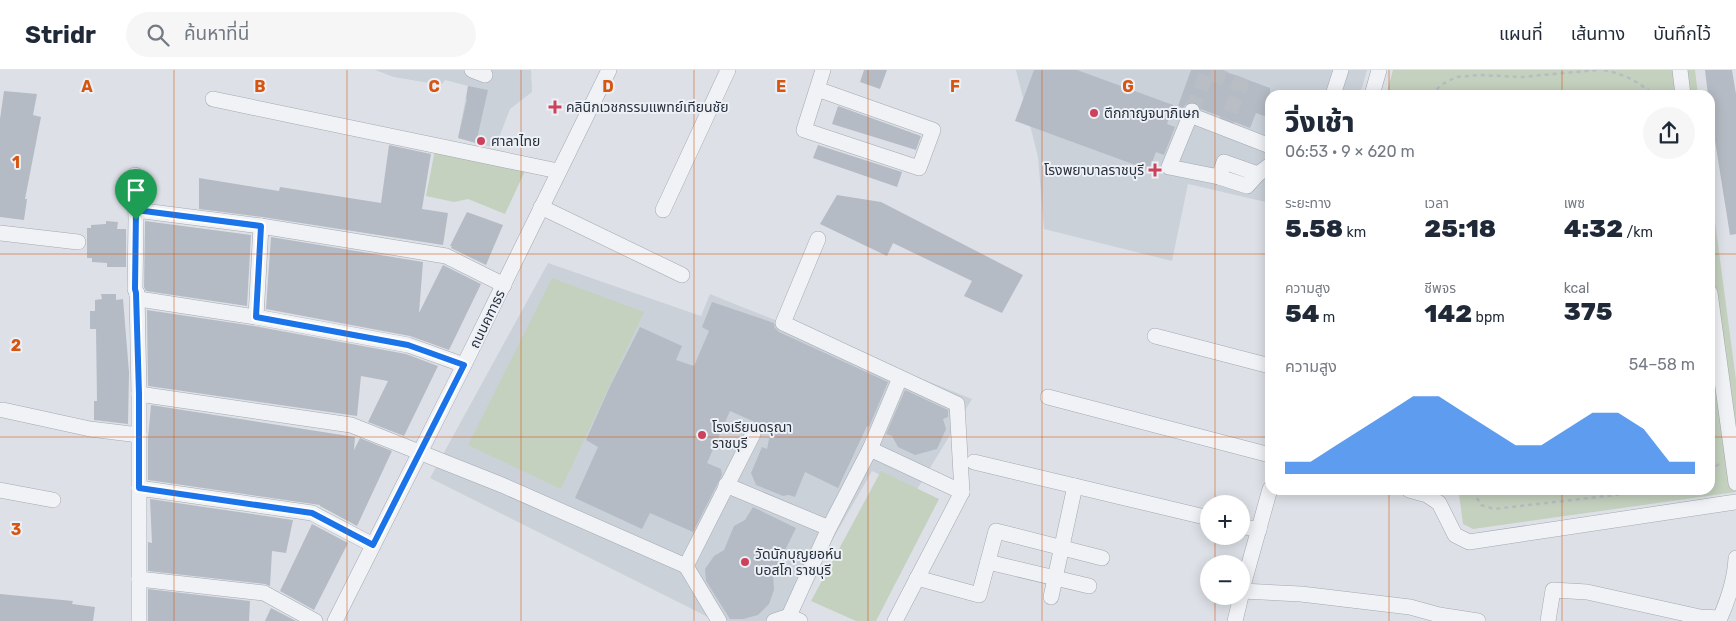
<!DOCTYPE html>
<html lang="th">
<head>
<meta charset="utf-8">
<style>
	body { margin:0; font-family:Rubik,"Noto Sans Thai",sans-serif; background:#f6f6f7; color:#1f2937; height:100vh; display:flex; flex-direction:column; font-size:19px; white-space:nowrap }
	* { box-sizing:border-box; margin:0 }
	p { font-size:16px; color:#747a83 }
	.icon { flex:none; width:28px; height:28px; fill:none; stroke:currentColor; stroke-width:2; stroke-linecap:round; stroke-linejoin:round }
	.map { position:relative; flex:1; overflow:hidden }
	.side { position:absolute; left:1265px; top:20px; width:450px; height:405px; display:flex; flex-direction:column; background:#fff; border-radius:15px; box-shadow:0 2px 12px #0003 }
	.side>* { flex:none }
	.controls { position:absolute; left:1200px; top:425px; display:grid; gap:10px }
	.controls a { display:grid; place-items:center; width:50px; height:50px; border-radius:50%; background:#fff; box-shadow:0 2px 12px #0003; font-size:25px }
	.pin { position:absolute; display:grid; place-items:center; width:42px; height:42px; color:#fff; margin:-51px -21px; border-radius:50% 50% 50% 0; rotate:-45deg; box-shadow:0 0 5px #0007 }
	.pin .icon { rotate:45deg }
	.round { display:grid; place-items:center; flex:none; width:52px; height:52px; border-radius:26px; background:#f6f6f7 }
	.headline { display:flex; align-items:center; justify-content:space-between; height:85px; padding:0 20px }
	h1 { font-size:28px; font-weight:800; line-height:38px }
	.stats { display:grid; grid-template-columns:repeat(3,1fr); gap:8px; height:85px; padding:5px 20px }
	.stats div { display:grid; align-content:center }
	.stats b { font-size:25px; font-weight:800 }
	.stats small { font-size:14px; font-weight:400 }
	.stats p { font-size:14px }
	.chart { height:140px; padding:10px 20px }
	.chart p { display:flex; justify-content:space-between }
	.chart svg { width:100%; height:90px; margin-top:5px; fill:#1a73e8; opacity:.7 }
	header { display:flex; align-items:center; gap:30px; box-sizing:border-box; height:70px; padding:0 25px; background:#fff; border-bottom:1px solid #e0e1e3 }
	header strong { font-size:24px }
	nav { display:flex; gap:28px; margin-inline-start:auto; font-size:18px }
	.search { width:350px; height:45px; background:#f6f6f7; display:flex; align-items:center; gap:12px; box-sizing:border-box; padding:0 18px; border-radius:28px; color:#747a83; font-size:19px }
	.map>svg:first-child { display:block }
	.built { fill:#cbd1d9 }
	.green { fill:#c4d1be }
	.building { fill:#b5bbc4 }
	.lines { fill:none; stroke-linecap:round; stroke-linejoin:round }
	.minor-tunnel { stroke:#b9bec5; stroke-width:15; stroke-dasharray:15 8; stroke-linecap:butt }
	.minor-casing { stroke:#a3a8b1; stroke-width:16 }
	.path { stroke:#b8bcc1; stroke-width:2.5; stroke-dasharray:4 4; stroke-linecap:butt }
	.minor { stroke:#f0f2f5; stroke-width:15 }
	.route-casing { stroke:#fff; stroke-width:10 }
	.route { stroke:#1a73e8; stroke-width:6 }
	.grid { fill:none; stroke:#d55511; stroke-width:1; stroke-opacity:0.55 }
	.poi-dot { fill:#cc425c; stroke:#edf0f5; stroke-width:2 }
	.labels { text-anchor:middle; stroke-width:4; stroke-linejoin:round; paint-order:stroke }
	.poi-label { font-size:14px; fill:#27303d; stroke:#edf0f5; text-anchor:start }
	.street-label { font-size:14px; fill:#27303d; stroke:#edf0f5 }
	.grid-label { font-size:16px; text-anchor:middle; font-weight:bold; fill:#d55511; stroke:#edf0f5; stroke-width:4; stroke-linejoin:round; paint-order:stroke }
</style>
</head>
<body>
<header>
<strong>Stridr</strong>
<div class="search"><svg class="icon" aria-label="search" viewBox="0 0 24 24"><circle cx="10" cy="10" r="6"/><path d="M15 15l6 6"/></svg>ค้นหาที่นี่</div>
<nav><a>แผนที่</a><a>เส้นทาง</a><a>บันทึกไว้</a></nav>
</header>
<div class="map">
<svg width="1736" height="551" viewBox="0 0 1736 551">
	<rect width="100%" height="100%" fill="#dde1e7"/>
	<!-- built -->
	<g class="built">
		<polygon points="375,0 531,0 532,22 510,39 495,78 458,68 468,16 445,10 441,15 394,7"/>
		<polygon points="1016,0 1367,0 1360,25 1270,25 1270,133 1188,114 1172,191 1044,159 1038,87"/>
		<polygon points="548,193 701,246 710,224 972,329 916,421 872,401 786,551 716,551 430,408"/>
	</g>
	<!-- green -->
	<g class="green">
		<polygon points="1393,0 1695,0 1698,25 1386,25"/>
		<polygon points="435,80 526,99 505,144 468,129 454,132 426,126"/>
		<polygon points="1710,114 1736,310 1736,422 1473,459 1463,454 1459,424 1444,420 1710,420"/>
		<polygon points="552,208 644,242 561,419 468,375"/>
		<polygon points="881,401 939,429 876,551 856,551 811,531"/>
	</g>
	<!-- building -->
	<g class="building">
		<polygon points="864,0 887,0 880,19 860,12"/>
		<polygon points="1034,0 1077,0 1173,35 1167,54 1175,57 1164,85 1156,82 1149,100 1015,51"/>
		<polygon points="1191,0 1221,0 1270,18 1270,48 1256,43 1250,58 1201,39 1199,35 1195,32 1187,33 1183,38 1178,36"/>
		<polygon points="1705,0 1732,0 1736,24 1736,164 1730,165 1712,52 1710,25 1708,25"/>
		<polygon points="468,16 488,20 476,73 458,68 467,29 466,29"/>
		<polygon points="4,21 37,24 33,45 41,47 25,129 27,129 24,150 0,147 0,49"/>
		<polygon points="838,36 921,66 916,80 832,54"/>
		<polygon points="389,75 431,84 422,139 448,143 443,175 262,147 199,139 199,108 279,121 280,117 381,133"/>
		<polygon points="818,75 902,102 897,117 813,88"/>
		<polygon points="837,125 881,132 1023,205 1002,243 964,226 972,211 893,173 887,186 820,154"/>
		<polygon points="467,142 503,155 486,195 451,178 452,176 450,176"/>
		<polygon points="106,151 118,152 117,159 126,159 126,197 107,197 107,193 92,192 92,188 87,188 87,158 91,158 91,155 106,154"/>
		<polygon points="145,151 251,165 247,236 146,221 144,217"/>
		<polygon points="271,167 423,192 419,243 443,195 481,214 449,280 410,266 266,239"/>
		<polygon points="101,224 116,224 116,230 123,229 129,302 128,354 94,350 94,331 97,331 96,259 90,259 90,241 95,241 95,230 102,229"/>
		<polygon points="712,232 774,253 775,258 779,262 888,312 869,357 867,356 838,418 805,402 795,427 789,425 783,426 756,415 751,403 762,377 767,379 771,359 730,341 707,393 721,399 722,405 693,462 650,443 642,459 575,428 598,377 586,370 611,314 640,257 682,276 676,290 694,296 709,261 702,257"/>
		<polygon points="147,240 254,256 406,284 438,296 404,366 368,352 388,311 361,306 357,346 148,316"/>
		<polygon points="905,320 948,340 948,347 943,349 946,359 937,379 915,385 898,377 892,366 886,364"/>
		<polygon points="151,335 355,367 354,380 360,368 392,381 357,456 320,436 320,435 148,410 148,368"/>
		<polygon points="150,429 293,450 286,483 272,481 270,516 265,514 148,501 148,472 152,473"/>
		<polygon points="753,437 796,458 773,505 774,520 769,534 758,545 743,549 730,549 706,511 705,499 714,486 724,480 734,456 745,450"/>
		<polygon points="312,454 348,473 314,540 280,521"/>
		<polygon points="148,519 250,531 249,551 148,551"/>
		<polygon points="0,524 73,531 72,534 95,537 93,551 0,551"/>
		<polygon points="271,538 296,551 265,551"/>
	</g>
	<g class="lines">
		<!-- minor-tunnel -->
		<polyline class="minor-tunnel" points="1192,41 1207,2 1241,15 1226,53"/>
		<defs>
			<g id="minor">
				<polyline points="472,0 485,5"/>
				<polyline points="1680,0 1683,25"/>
				<polyline points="817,19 933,60 919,98 804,60 823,0"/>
				<polyline points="1333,25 1341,0"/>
				<polyline points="1372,25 1379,0"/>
				<polyline points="213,29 558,101"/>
				<polyline points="1192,41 1169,97 1219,107 1247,116 1258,104 1270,95"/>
				<polyline points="1190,45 1270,76"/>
				<polyline points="135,105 136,150 135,219 139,229 256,247 408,275 464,295"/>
				<polyline points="1219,107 1224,92 1258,104"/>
				<polyline points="541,137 682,205"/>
				<polyline points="136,140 261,156 446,186 504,215"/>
				<polyline points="663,140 728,0"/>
				<polyline points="0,163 78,172"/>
				<polyline points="818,169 783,253 957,334 962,422 895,551"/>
				<polyline points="137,223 139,324 139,551"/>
				<polyline points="1710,223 1736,413"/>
				<polyline points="256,247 261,156"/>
				<polyline points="1155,266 1270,296"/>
				<polyline points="139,324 351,355 502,415 686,496 753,364"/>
				<polyline points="1048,327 1270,385"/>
				<polyline points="3,340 90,359 139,365"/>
				<polyline points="870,379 900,308"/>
				<polyline points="974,392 1209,448"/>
				<polyline points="726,415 829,458 789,546 800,551"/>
				<polyline points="139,418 312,443 373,475"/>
				<polyline points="0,420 53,430"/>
				<polyline points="1409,420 1427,425 1439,433 1455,465 1469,472 1736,432"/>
				<polyline points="1241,456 1259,460"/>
				<polyline points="829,458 870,379 962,422"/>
				<polyline points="988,492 1089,516"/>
				<polyline points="686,496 719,551"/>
				<polyline points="917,508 979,525 996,461 1102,488"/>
				<polyline points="139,509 264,523 315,551"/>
				<polyline points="1242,521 1301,524 1410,537 1439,545 1478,551"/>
				<polyline points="1241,523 1270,419"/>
				<polyline points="1051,527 1075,416"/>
				<polyline points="335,551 464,295 609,0"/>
				<polyline points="774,551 789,546"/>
				<polyline points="1235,551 1241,526"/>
				<path d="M1548 551 1553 520 1587 522 1700 547 1720 548C1728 530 1735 508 1736 488"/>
			</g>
		</defs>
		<!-- minor casing -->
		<use href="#minor" class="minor-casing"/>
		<!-- path -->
		<g class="path">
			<path d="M1604 0C1624 4 1639 12 1654 25"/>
			<polyline points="1431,25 1441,15 1456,7 1479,5 1521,7 1597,0"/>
			<polyline points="1710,402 1720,393"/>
			<polyline points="1476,420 1477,428 1481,435 1494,439 1658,420"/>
		</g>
		<!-- minor -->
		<use href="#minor" class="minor"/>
	</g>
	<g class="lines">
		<defs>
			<polygon id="route" points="136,140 261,156 256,247 408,275 464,295 373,475 312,443 139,418 139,324 136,223 135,219"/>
		</defs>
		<!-- route casing -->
		<use href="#route" class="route-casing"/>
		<!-- route -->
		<use href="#route" class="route"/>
	</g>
	<!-- grid -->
	<path class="grid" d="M174 0V551M347 0V551M521 0V551M694 0V551M868 0V551M1042 0V551M1215 0V434M1389 0V25M1562 0V25M0 184H1270M1710 184H1736M0 367H1270M1710 367H1736M1389 420V551M1562 420V551M1215 466V494M1215 526V551"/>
	<!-- markers -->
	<g class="poi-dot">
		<path d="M552.5 29.5h5v5h5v5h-5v5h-5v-5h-5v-5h5z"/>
		<circle cx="1094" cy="43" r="5"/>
		<circle cx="481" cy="71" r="5"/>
		<path d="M1152.5 92.5h5v5h5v5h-5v5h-5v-5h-5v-5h5z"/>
		<circle cx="702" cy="365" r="5"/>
		<circle cx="745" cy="492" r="5"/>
	</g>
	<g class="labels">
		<!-- poi labels -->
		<g class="poi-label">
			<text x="566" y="42">คลินิกเวชกรรมแพทย์เทียนชัย</text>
			<text x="1104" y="48">ตึกกาญจนาภิเษก</text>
			<text x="491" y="76">ศาลาไทย</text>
			<text x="1144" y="105" text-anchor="end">โรงพยาบาลราชบุรี</text>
			<text x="712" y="362">โรงเรียนดรุณา<tspan x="712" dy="16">ราชบุรี</tspan></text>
			<text x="755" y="489">วัดนักบุญยอห์น<tspan x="755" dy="16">บอสโก ราชบุรี</tspan></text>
		</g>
		<!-- street labels -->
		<g class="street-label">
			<text transform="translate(487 249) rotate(-64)" y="5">ถนนคฑาธร</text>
		</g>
	</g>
	<g class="grid-label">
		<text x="87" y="22">A</text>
		<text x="260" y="22">B</text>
		<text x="434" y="22">C</text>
		<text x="608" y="22">D</text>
		<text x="781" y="22">E</text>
		<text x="955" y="22">F</text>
		<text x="1128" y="22">G</text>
		<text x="16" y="98">1</text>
		<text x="16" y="281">2</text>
		<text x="16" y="465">3</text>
	</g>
</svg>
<div class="controls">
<a>+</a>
<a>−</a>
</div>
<div class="pin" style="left:136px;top:150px;background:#1e9e55"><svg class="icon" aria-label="arrive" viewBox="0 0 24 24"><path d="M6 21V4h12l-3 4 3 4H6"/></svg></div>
<section class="side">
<div class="headline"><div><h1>วิ่งเช้า</h1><p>06:53 · 9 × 620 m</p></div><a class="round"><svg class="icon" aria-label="share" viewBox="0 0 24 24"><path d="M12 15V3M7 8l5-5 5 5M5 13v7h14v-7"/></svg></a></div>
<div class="stats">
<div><p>ระยะทาง</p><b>5.58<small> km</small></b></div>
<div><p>เวลา</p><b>25:18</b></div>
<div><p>เพซ</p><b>4:32<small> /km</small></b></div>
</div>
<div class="stats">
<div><p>ความสูง</p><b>54<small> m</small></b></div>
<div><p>ชีพจร</p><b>142<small> bpm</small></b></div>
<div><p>kcal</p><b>375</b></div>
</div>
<div class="chart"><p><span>ความสูง</span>54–58 m</p>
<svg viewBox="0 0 160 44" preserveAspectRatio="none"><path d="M0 44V38L10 38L20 30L30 22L40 14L50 6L60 6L70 14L80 22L90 30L100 30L110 22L120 14L130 14L140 22L150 38L160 38V44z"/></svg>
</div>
</section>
</div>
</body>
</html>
